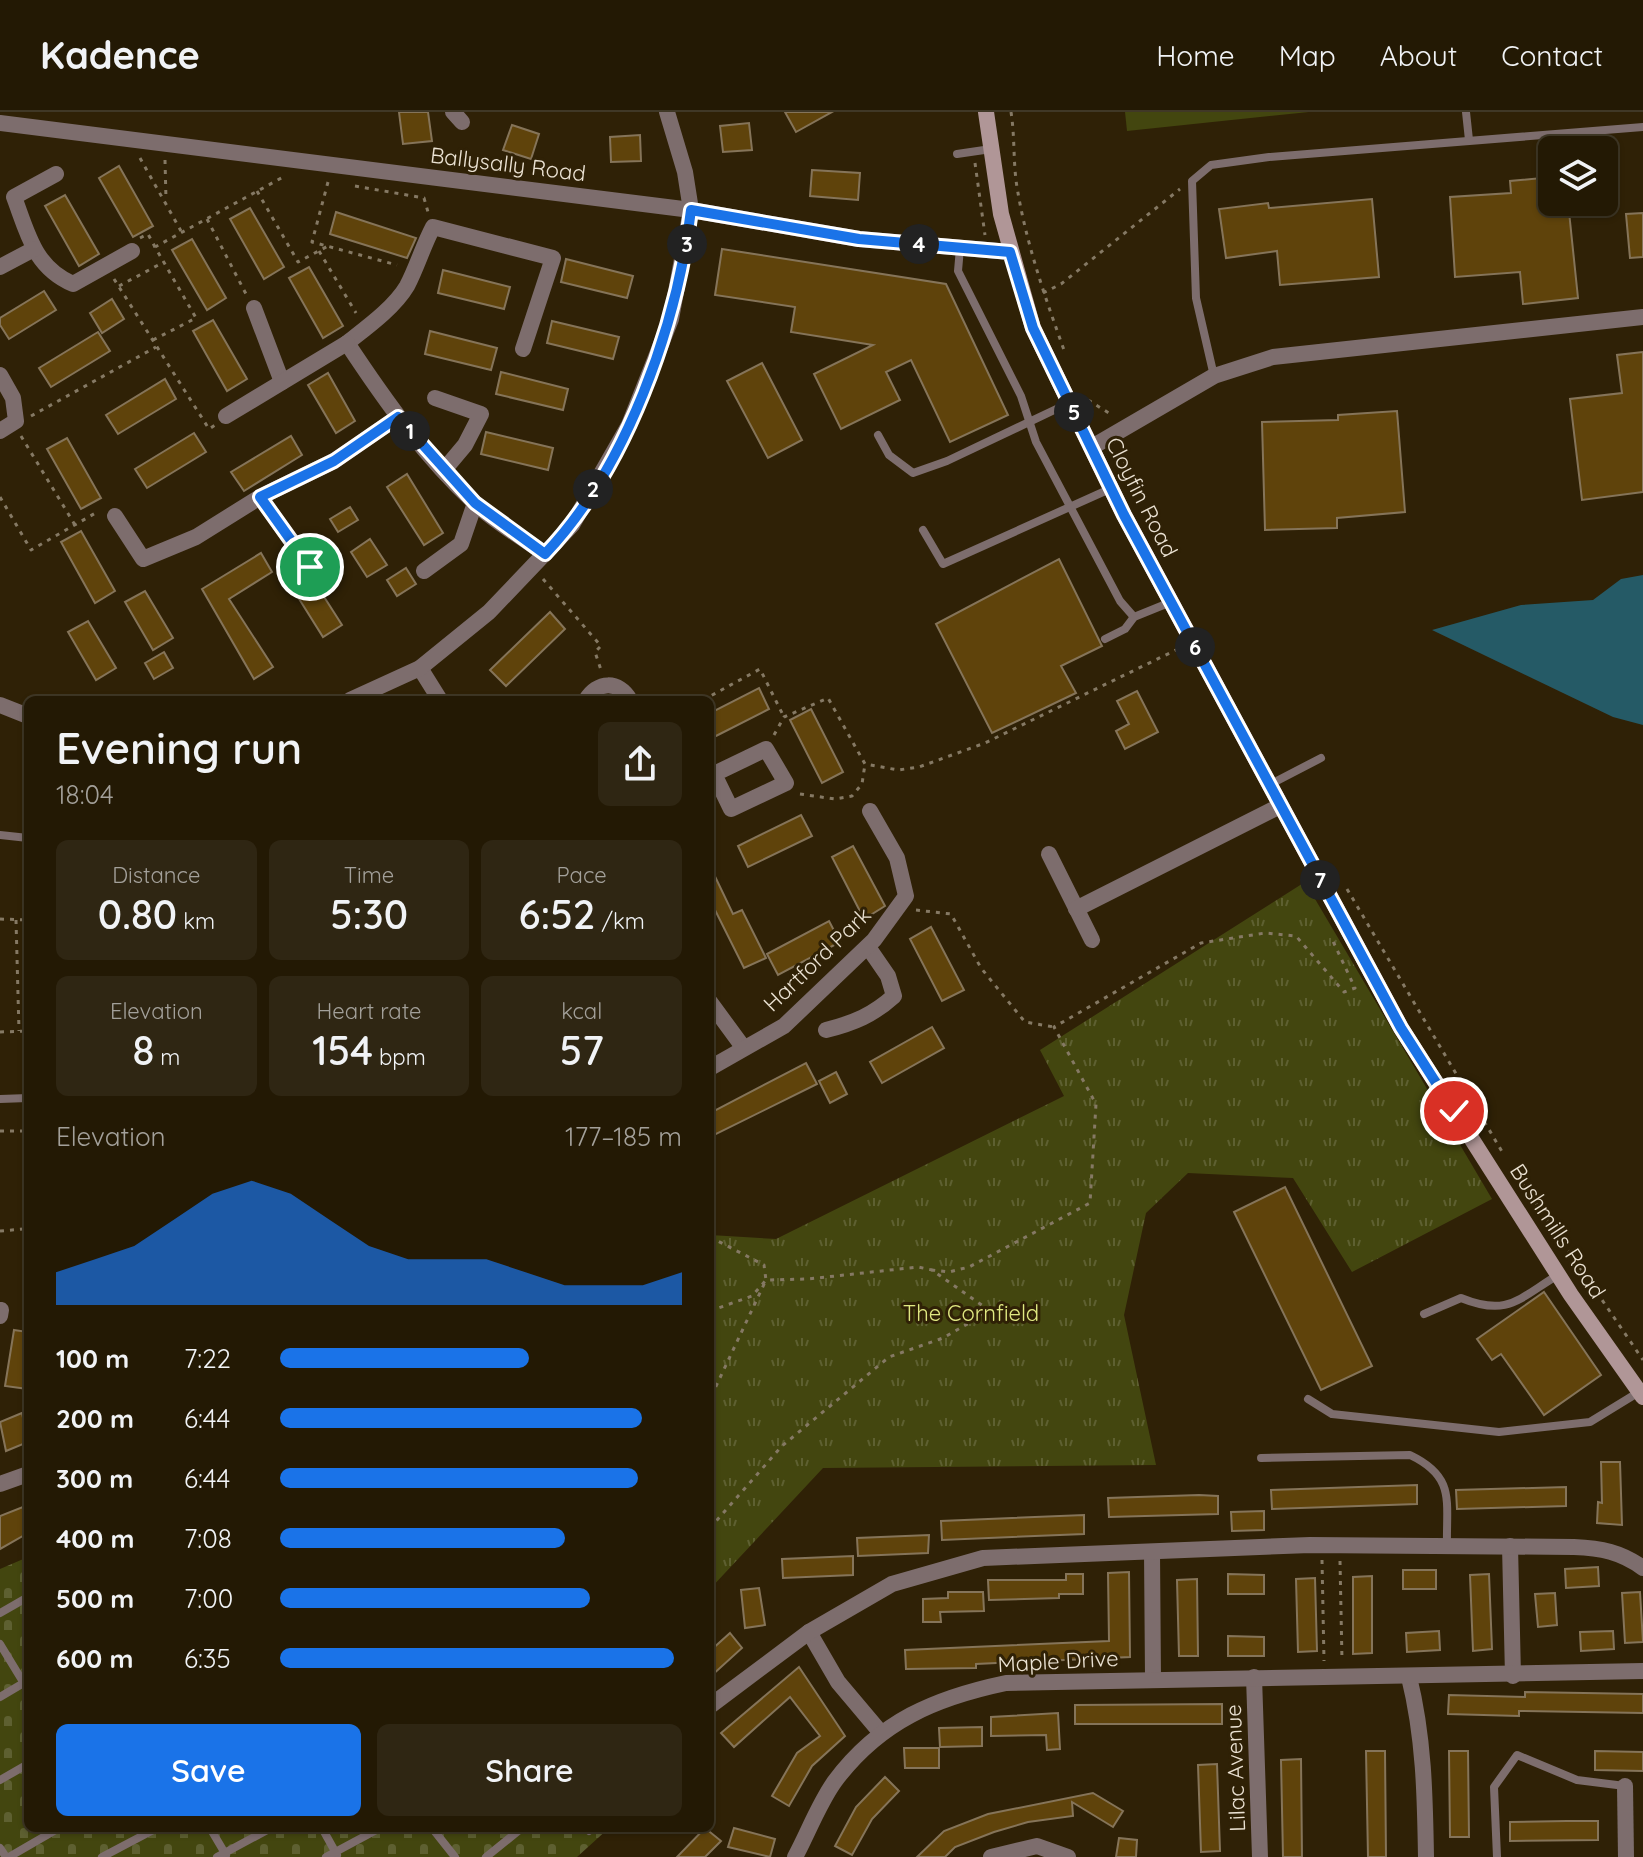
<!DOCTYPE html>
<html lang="en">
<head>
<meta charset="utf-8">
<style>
	body { margin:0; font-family:Quicksand,sans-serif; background:#2f2613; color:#f1f3f6; height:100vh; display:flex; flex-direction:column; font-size:30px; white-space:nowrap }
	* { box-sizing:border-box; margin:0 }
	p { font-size:26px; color:#a3a09a }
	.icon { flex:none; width:44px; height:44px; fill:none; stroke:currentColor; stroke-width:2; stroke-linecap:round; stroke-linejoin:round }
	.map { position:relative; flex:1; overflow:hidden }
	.panel { position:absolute; left:24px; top:584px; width:690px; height:1136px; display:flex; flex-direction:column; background:#231904; border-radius:12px; box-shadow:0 2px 6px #0004,0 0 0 2px #403826 }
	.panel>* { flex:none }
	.fabs { position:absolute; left:1538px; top:24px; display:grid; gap:16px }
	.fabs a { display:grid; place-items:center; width:80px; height:80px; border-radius:12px; background:#231904; box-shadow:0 2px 6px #0004,0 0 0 2px #403826; font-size:40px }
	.pin { position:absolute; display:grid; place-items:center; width:68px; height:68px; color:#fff; margin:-34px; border:4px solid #fff; border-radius:50%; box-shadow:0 2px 8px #0007 }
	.km { position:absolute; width:40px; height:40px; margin:-20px; border-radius:50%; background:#222; color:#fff; font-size:22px; line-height:40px; text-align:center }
	.round { display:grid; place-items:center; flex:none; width:84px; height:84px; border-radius:12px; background:#2f2613 }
	.summary { display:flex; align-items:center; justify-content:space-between; height:136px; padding:0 32px }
	h1 { font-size:44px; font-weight:600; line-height:60px }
	.figures { display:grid; grid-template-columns:repeat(3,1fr); gap:12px; height:136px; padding:8px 32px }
	.figures div { display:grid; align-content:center; border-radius:12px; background:#2f2613; text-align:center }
	.figures b { font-size:40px; font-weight:600 }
	.figures small { font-size:22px; font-weight:400 }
	.figures p { font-size:22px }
	.chart { height:224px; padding:16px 32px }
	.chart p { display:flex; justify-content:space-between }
	.chart svg { width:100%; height:144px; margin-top:8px; fill:#1a73e8; opacity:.7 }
	.action { display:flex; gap:16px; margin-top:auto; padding:16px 32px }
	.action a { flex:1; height:92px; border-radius:12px; background:#1a73e8; color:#fff; font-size:32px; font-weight:600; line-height:92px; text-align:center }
	.action a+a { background:#2f2613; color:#f1f3f6 }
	ul { padding:0 32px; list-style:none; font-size:26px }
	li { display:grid; grid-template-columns:128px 96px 1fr; align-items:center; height:60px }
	li i { height:20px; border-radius:10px; background:#1a73e8 }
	header { display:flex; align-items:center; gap:48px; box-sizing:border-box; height:112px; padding:0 40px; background:#231904; border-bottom:2px solid #403826 }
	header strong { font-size:38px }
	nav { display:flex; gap:44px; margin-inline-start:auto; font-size:28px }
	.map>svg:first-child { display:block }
	.grass { fill:url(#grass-tufts) }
	.cemetery { fill:url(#cemetery-stones) }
	.pitch { fill:#43460f }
	.water { fill:#255a66 }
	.building { fill:#5f430b; stroke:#857459; stroke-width:2 }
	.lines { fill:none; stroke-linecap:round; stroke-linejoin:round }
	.path { stroke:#857964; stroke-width:3; stroke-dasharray:4 6; stroke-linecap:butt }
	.service { stroke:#7d6d6d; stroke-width:8 }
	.minor { stroke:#7d6d6d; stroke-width:16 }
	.secondary { stroke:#b09697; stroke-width:16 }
	.route-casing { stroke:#fff; stroke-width:16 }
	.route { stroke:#1a73e8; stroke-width:10 }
	.labels { text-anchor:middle; stroke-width:6; stroke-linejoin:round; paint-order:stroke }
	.street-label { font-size:22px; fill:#ebe2d3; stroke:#2f2106 }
	.park-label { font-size:22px; fill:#e0e982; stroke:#2f2106 }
</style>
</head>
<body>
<header>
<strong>Kadence</strong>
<nav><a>Home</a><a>Map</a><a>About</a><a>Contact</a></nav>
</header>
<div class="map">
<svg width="1643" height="1745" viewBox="0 0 1643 1745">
	<defs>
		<pattern id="grass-tufts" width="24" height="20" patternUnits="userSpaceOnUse" patternTransform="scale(2)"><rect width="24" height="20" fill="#43460f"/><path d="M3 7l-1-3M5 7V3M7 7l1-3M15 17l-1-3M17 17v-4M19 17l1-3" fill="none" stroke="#5e6031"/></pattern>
		<pattern id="cemetery-stones" width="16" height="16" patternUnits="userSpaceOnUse" patternTransform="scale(2)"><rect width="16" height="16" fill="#43460f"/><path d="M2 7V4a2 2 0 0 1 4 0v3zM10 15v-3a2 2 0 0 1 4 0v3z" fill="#5e6031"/></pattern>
	</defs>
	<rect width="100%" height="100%" fill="#2f2106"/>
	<!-- grass -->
	<polygon class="grass" points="1305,770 1492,1087 1352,1160 1293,1066 1188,1061 1146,1101 1124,1203 1156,1353 823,1356 710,1477 710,1123 776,1127 1064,984 1040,938"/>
	<!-- cemetery -->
	<polygon class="cemetery" points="28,1445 28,1716 609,1716 577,1745 0,1745 0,1457"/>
	<!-- pitch -->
	<polygon class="pitch" points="1125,0 1309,0 1127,19"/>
	<!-- water -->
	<polygon class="water" points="1643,463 1643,613 1613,605 1432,518 1521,493 1593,488 1621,467"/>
	<!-- building -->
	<g class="building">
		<polygon points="399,0 428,0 432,29 403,32"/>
		<polygon points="785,0 832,0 796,20"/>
		<polygon points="749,11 752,38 723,40 720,14"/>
		<polygon points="512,13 539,22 531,47 503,38"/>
		<polygon points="640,23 641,49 611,50 610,25"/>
		<polygon points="119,54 153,114 133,125 99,66"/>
		<polygon points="812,58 860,61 858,88 810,84"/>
		<polygon points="1552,65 1552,90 1568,90 1578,186 1523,192 1520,160 1455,165 1450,85 1511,81 1510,69"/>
		<polygon points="65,83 99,142 79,154 45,94"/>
		<polygon points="1372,87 1379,165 1280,173 1277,139 1226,146 1219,97 1268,91 1269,96"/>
		<polygon points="250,96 284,155 264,167 230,107"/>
		<polygon points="336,100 416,126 407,146 330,122"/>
		<polygon points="1643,101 1643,145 1630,146 1626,102"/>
		<polygon points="192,127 226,186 207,198 172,138"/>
		<polygon points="722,137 946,172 1008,303 950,330 911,248 886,260 900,288 841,317 814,262 873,233 791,220 795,195 715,183"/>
		<polygon points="566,147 633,164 627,186 561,170"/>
		<polygon points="309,155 343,214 323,226 289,166"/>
		<polygon points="443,158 510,175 504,197 438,181"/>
		<polygon points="44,179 56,198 9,227 0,213 0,206"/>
		<polygon points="112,187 124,207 102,221 90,201"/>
		<polygon points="213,208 247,267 227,279 193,219"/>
		<polygon points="552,209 619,225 613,247 547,231"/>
		<polygon points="430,219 497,236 491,258 425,242"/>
		<polygon points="98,220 110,239 51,275 39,256"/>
		<polygon points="1643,240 1643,380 1582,388 1570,287 1622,281 1617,243"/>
		<polygon points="762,251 802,328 768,346 727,269"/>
		<polygon points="501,260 568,277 563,298 496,282"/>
		<polygon points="328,261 355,309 336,321 308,273"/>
		<polygon points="165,267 176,287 118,322 106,303"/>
		<polygon points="1397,299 1405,400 1337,406 1337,416 1265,418 1262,310 1338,308 1338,303"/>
		<polygon points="486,320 553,336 548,358 481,342"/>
		<polygon points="194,321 206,340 147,376 135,357"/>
		<polygon points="291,324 302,343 244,379 231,360"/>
		<polygon points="67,326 101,386 81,397 47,337"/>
		<polygon points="407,362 443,421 424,433 387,375"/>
		<polygon points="350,395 358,408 338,420 330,407"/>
		<polygon points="81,419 115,479 95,491 61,430"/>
		<polygon points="370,427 387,453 367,465 351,440"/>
		<polygon points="261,441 272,460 229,487 273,555 254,567 202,477"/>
		<polygon points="1059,447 1102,534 1061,554 1076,581 992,621 936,512"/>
		<polygon points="406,456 416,472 397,484 387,468"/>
		<polygon points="312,466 342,513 323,525 296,482 296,477"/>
		<polygon points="145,479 173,526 153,538 125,490"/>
		<polygon points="550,500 565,517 506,574 490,558"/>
		<polygon points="88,509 116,556 96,568 68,520"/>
		<polygon points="164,540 173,556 154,567 145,551"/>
		<polygon points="759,576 769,597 710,627 710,601"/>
		<polygon points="1137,579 1158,620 1125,637 1116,619 1129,612 1117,589"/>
		<polygon points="811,597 843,660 822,671 790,608"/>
		<polygon points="801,703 812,724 748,755 738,734"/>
		<polygon points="853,734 885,794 864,807 832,745"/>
		<polygon points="710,754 733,802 742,798 766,846 744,856 710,788"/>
		<polygon points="829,809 840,830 778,863 767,842"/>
		<polygon points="931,815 964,878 942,889 910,827"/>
		<polygon points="932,915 944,936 882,971 870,950"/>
		<polygon points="806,951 817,972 710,1025 710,1001"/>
		<polygon points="836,960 847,982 830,991 819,969"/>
		<polygon points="1285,1075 1372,1254 1321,1278 1234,1100"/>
		<polygon points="1544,1180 1601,1263 1544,1303 1501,1242 1492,1248 1477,1227"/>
		<polygon points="14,1218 28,1220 28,1277 5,1274"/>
		<polygon points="22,1301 28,1330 6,1339 0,1310"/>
		<polygon points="1601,1350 1620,1350 1622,1413 1597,1411 1598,1390 1602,1391"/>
		<polygon points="1417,1373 1417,1392 1272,1397 1271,1378"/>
		<polygon points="1566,1375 1566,1394 1457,1397 1456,1378"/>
		<polygon points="1199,1383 1218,1384 1218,1402 1109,1405 1108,1386"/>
		<polygon points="28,1393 28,1421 0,1437 0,1404"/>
		<polygon points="1264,1399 1264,1418 1232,1419 1231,1400"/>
		<polygon points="1084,1403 1084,1422 942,1428 941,1409"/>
		<polygon points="929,1423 928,1441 858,1444 857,1426"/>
		<polygon points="853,1444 853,1463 783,1466 782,1447"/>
		<polygon points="1598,1455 1599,1474 1566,1476 1565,1457"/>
		<rect x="1403" y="1458" width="33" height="19"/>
		<polygon points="1129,1460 1130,1545 976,1552 976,1556 906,1557 905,1538 1109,1529 1108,1461"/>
		<polygon points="1066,1462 1083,1462 1083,1482 1059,1482 1059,1486 989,1488 988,1468 1066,1468"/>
		<polygon points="1228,1462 1264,1463 1264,1482 1228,1482"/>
		<polygon points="1489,1462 1492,1537 1473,1539 1470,1463"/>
		<polygon points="1372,1464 1372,1541 1353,1542 1353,1465"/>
		<polygon points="1315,1466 1317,1539 1298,1540 1296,1467"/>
		<polygon points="1197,1467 1198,1544 1179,1544 1177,1468"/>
		<polygon points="759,1476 765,1513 745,1516 741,1478"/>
		<polygon points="948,1480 983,1480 984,1499 940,1500 941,1510 923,1510 923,1487 948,1486"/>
		<polygon points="1640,1480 1643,1530 1625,1531 1622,1481"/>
		<polygon points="1555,1481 1557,1513 1538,1515 1535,1482"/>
		<polygon points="1439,1519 1440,1538 1407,1540 1406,1521"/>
		<polygon points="1613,1519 1614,1537 1581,1539 1580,1520"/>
		<polygon points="730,1521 742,1536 710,1565 710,1539"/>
		<polygon points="1228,1524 1264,1525 1264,1544 1228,1544"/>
		<polygon points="799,1555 845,1624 812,1654 789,1694 772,1684 797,1641 820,1624 790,1585 734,1635 721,1621"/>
		<polygon points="1525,1580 1643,1582 1643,1601 1519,1599 1519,1604 1448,1602 1449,1583 1525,1585"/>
		<polygon points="1222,1592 1222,1612 1075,1612 1075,1593"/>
		<polygon points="1058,1601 1060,1637 1047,1638 1046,1623 991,1624 991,1605"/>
		<polygon points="982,1615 982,1634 940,1635 939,1616"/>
		<polygon points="904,1636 939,1636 939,1656 905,1656"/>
		<polygon points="1366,1639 1385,1639 1386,1745 1368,1745"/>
		<polygon points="1449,1639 1468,1639 1469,1725 1450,1725"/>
		<polygon points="1595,1639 1643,1640 1643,1659 1595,1658"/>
		<polygon points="1301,1647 1302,1745 1283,1745 1281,1648"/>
		<polygon points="1217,1652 1220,1739 1201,1740 1198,1653"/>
		<polygon points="885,1665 899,1679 872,1707 852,1743 835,1734 856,1695"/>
		<polygon points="1093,1681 1123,1699 1113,1715 1072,1690 1073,1704 1028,1710 994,1720 955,1735 945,1745 917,1745 944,1719 988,1702"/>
		<polygon points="1567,1709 1598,1709 1598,1728 1510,1729 1510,1710"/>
		<polygon points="705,1716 721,1729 705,1745 677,1745"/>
		<polygon points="734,1716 775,1727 770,1745 728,1735"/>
		<polygon points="1119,1726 1137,1728 1136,1745 1116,1745"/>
	</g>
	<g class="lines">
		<!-- path -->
		<g class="path">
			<path d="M1011 0C1015 25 1013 51 1017 75 1026 131 1045 185 1064 238"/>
			<polyline points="140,46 181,119"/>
			<polyline points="165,48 166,88"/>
			<polyline points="975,51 985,123"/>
			<polyline points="328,70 312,130 397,153"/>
			<polyline points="355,74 424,86 428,100"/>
			<polyline points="257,79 298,150 328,134"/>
			<polyline points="207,107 246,182"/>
			<polyline points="140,126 148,122 155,135"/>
			<polyline points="319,139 356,201"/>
			<polyline points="114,167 209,317 215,313"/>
			<polyline points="119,174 164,150"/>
			<polyline points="1043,181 1061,172 1180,77"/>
			<polyline points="153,228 196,206 155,135 285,64"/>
			<polyline points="1088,288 1112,303"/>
			<polyline points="31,304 156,235"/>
			<polyline points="21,324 75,413"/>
			<polyline points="1124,362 1126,334"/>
			<polyline points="0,385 31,438 99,399"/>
			<polyline points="543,467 601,534 595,540 601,558"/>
			<polyline points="703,588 760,557 784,605"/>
			<polyline points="774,623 784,605 828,586 865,652 898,658 919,655 985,631 1178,537"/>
			<polyline points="800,682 835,687 852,684 862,672 865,652"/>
			<polyline points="1347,777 1504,1043"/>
			<polyline points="916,798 951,802 981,856 1025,910 1054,915"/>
			<polyline points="0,807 28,808"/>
			<polyline points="16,808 19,919"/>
			<polyline points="0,920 28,919"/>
			<polyline points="0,1019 28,1019"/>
			<polyline points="1512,1056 1643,1248"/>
			<polyline points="0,1119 24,1117 28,1112"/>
			<polyline points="710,1125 764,1153 766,1168 710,1287"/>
			<polyline points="710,1199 752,1184 766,1168 808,1167 918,1155 932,1158"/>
			<polyline points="710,1416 782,1334 889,1245 943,1226 990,1199 932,1158 949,1160 969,1155 1090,1091 1096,992 1054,915 1201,831 1265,821 1296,824 1344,880 1355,876 1331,825"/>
			<polyline points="1322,1448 1324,1549"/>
			<polyline points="1340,1449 1342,1549"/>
		</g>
		<!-- service -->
		<g class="service">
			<polyline points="1466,0 1469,28"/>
			<polyline points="957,42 991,37"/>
			<polyline points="960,136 958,159 1021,284 1036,330 1120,489 1134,505"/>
			<polyline points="1214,264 1196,186 1192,69 1211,53 1269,45 1643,15"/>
			<polyline points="878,323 889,343 913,361 947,349 1069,291"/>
			<polyline points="923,418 943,452 1112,376"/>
			<polyline points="1105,527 1125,517 1134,505 1171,490"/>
			<polyline points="1269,673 1321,646"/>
			<polyline points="0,723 28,726"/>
			<polyline points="0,987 28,986"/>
			<path d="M1424 1202 1461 1186C1508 1205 1518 1187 1558 1163"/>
			<polyline points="1308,1287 1332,1302 1499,1320 1590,1310 1639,1280"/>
			<path d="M1261 1346 1410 1343C1456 1365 1446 1389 1447 1434"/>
			<polyline points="0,1501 28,1485"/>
			<polyline points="0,1532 28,1578"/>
			<polyline points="0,1585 27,1569"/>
			<polyline points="0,1668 28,1652"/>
			<polyline points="210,1716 226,1743"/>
			<polyline points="322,1716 337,1743"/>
			<polyline points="432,1716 455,1745"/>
			<polyline points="586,1716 589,1719"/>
			<polyline points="0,1736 6,1745"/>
			<polyline points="9,1745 59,1716"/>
			<polyline points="102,1745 157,1716"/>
			<polyline points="217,1745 271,1716"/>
			<polyline points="326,1745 380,1716"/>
			<polyline points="486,1745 522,1716"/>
			<polyline points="1497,1745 1494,1675 1517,1643 1577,1668 1625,1674"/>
		</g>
		<!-- minor -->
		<g class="minor">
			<polyline points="453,0 462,10"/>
			<polyline points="0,11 691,98 859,127 1010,140"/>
			<path d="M56 62 14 85C28 122 34 155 73 172L132 139"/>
			<polyline points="0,155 34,137"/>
			<polyline points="254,196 282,270"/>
			<path d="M523 237 553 146 433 115C423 134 417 155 407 174 394 196 366 216 347 231 384 287 425 345 475 391 495 410 522 425 545 442"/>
			<polyline points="0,263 13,286 16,309 0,319"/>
			<polyline points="435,286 481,302 465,333 444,358"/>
			<polyline points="226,304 347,231"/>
			<polyline points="1092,335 1214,264 1273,245 1643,205"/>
			<polyline points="260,385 310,455"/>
			<polyline points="115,404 143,447 196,425 260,385 334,349 398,305"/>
			<polyline points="424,459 461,432 475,391"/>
			<polyline points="420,556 440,588"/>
			<polyline points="350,588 420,556 489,500 572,413 629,313 671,207 691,98 685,60 667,0"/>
			<path d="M586 588C597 569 619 568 630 588"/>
			<polyline points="0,593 28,604"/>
			<polyline points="710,665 714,662 766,637 786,671 731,697 714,662"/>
			<polyline points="1049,742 1092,828"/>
			<polyline points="1076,797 1280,694"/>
			<polyline points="710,890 743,935"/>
			<path d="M826 918C854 911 873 903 894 884L888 864 868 835"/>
			<polyline points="710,956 784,914 874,828 906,784 897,746 870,699"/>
			<polyline points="0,1204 1,1198"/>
			<polyline points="0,1372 28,1362"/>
			<polyline points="1510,1434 1513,1564"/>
			<polyline points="1152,1440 1153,1566"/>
			<polyline points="809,1520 838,1570 881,1621"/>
			<polyline points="1254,1565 1260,1745"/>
			<path d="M1409 1565C1424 1625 1425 1684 1426 1745"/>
			<path d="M710 1594 809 1520 892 1472 983 1446 1310 1433 1574 1435C1601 1436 1621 1440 1643 1456"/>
			<polyline points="1625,1674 1626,1745"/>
			<path d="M795 1745C808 1721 819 1691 835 1669 880 1609 935 1586 1006 1571L1643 1559"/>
			<polyline points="991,1745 1037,1734 1068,1745"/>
		</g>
		<!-- secondary -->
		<polyline class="secondary" points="986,0 1001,102 1033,216 1124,403 1401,916 1571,1183 1643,1285"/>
	</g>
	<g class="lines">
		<defs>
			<path id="route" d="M310 455 260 385 334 349 398 305 475 391 545 442C626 357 677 214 691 98L859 127 1010 140 1033 216 1124 403 1401 916 1454 999"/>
		</defs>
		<!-- route casing -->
		<use href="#route" class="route-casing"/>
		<!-- route -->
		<use href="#route" class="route"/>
	</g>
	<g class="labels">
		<!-- street labels -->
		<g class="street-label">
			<text transform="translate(508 52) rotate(7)" y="8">Ballysally Road</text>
			<text transform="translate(1142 385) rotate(63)" y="8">Cloyfin Road</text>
			<text transform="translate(817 847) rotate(-44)" y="8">Hartford Park</text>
			<text transform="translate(1558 1119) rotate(57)" y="8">Bushmills Road</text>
			<text transform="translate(1058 1549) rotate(-3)" y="8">Maple Drive</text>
			<text transform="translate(1235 1656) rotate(-92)" y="8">Lilac Avenue</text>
		</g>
		<!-- park labels -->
		<g class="park-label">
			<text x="971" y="1209">The Cornfield</text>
		</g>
	</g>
</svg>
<div class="fabs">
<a><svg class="icon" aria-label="layers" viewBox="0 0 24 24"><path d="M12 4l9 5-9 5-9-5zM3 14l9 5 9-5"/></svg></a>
</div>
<div class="pin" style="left:310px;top:455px;background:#1e9e55"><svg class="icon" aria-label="arrive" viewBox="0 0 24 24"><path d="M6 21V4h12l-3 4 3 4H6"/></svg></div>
<div class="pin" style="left:1454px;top:999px;background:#d93025"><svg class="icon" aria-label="check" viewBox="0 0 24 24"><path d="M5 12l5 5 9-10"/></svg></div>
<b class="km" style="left:410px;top:319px">1</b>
<b class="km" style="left:593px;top:377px">2</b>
<b class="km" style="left:687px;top:132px">3</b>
<b class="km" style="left:919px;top:132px">4</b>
<b class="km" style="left:1074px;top:300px">5</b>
<b class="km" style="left:1195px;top:535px">6</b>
<b class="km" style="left:1320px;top:768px">7</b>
<section class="panel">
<div class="summary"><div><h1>Evening run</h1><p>18:04</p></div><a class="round"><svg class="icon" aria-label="share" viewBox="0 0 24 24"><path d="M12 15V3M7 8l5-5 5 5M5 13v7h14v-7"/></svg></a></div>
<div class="figures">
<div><p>Distance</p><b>0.80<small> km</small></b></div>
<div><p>Time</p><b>5:30</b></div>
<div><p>Pace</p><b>6:52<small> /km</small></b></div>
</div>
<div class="figures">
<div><p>Elevation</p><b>8<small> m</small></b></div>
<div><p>Heart rate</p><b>154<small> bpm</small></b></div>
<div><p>kcal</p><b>57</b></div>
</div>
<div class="chart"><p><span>Elevation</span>177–185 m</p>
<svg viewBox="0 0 160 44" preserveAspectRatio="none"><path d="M0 44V34L10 30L20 26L30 18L40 10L50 6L60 10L70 18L80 26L90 30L100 30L110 30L120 34L130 38L140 38L150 38L160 34V44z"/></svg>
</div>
<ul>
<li><b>100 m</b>7:22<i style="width:62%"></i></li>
<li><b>200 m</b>6:44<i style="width:90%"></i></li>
<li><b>300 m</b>6:44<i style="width:89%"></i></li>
<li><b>400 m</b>7:08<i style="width:71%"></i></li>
<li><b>500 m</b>7:00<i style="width:77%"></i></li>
<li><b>600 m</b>6:35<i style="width:98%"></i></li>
</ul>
<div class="action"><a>Save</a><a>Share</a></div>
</section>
</div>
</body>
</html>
